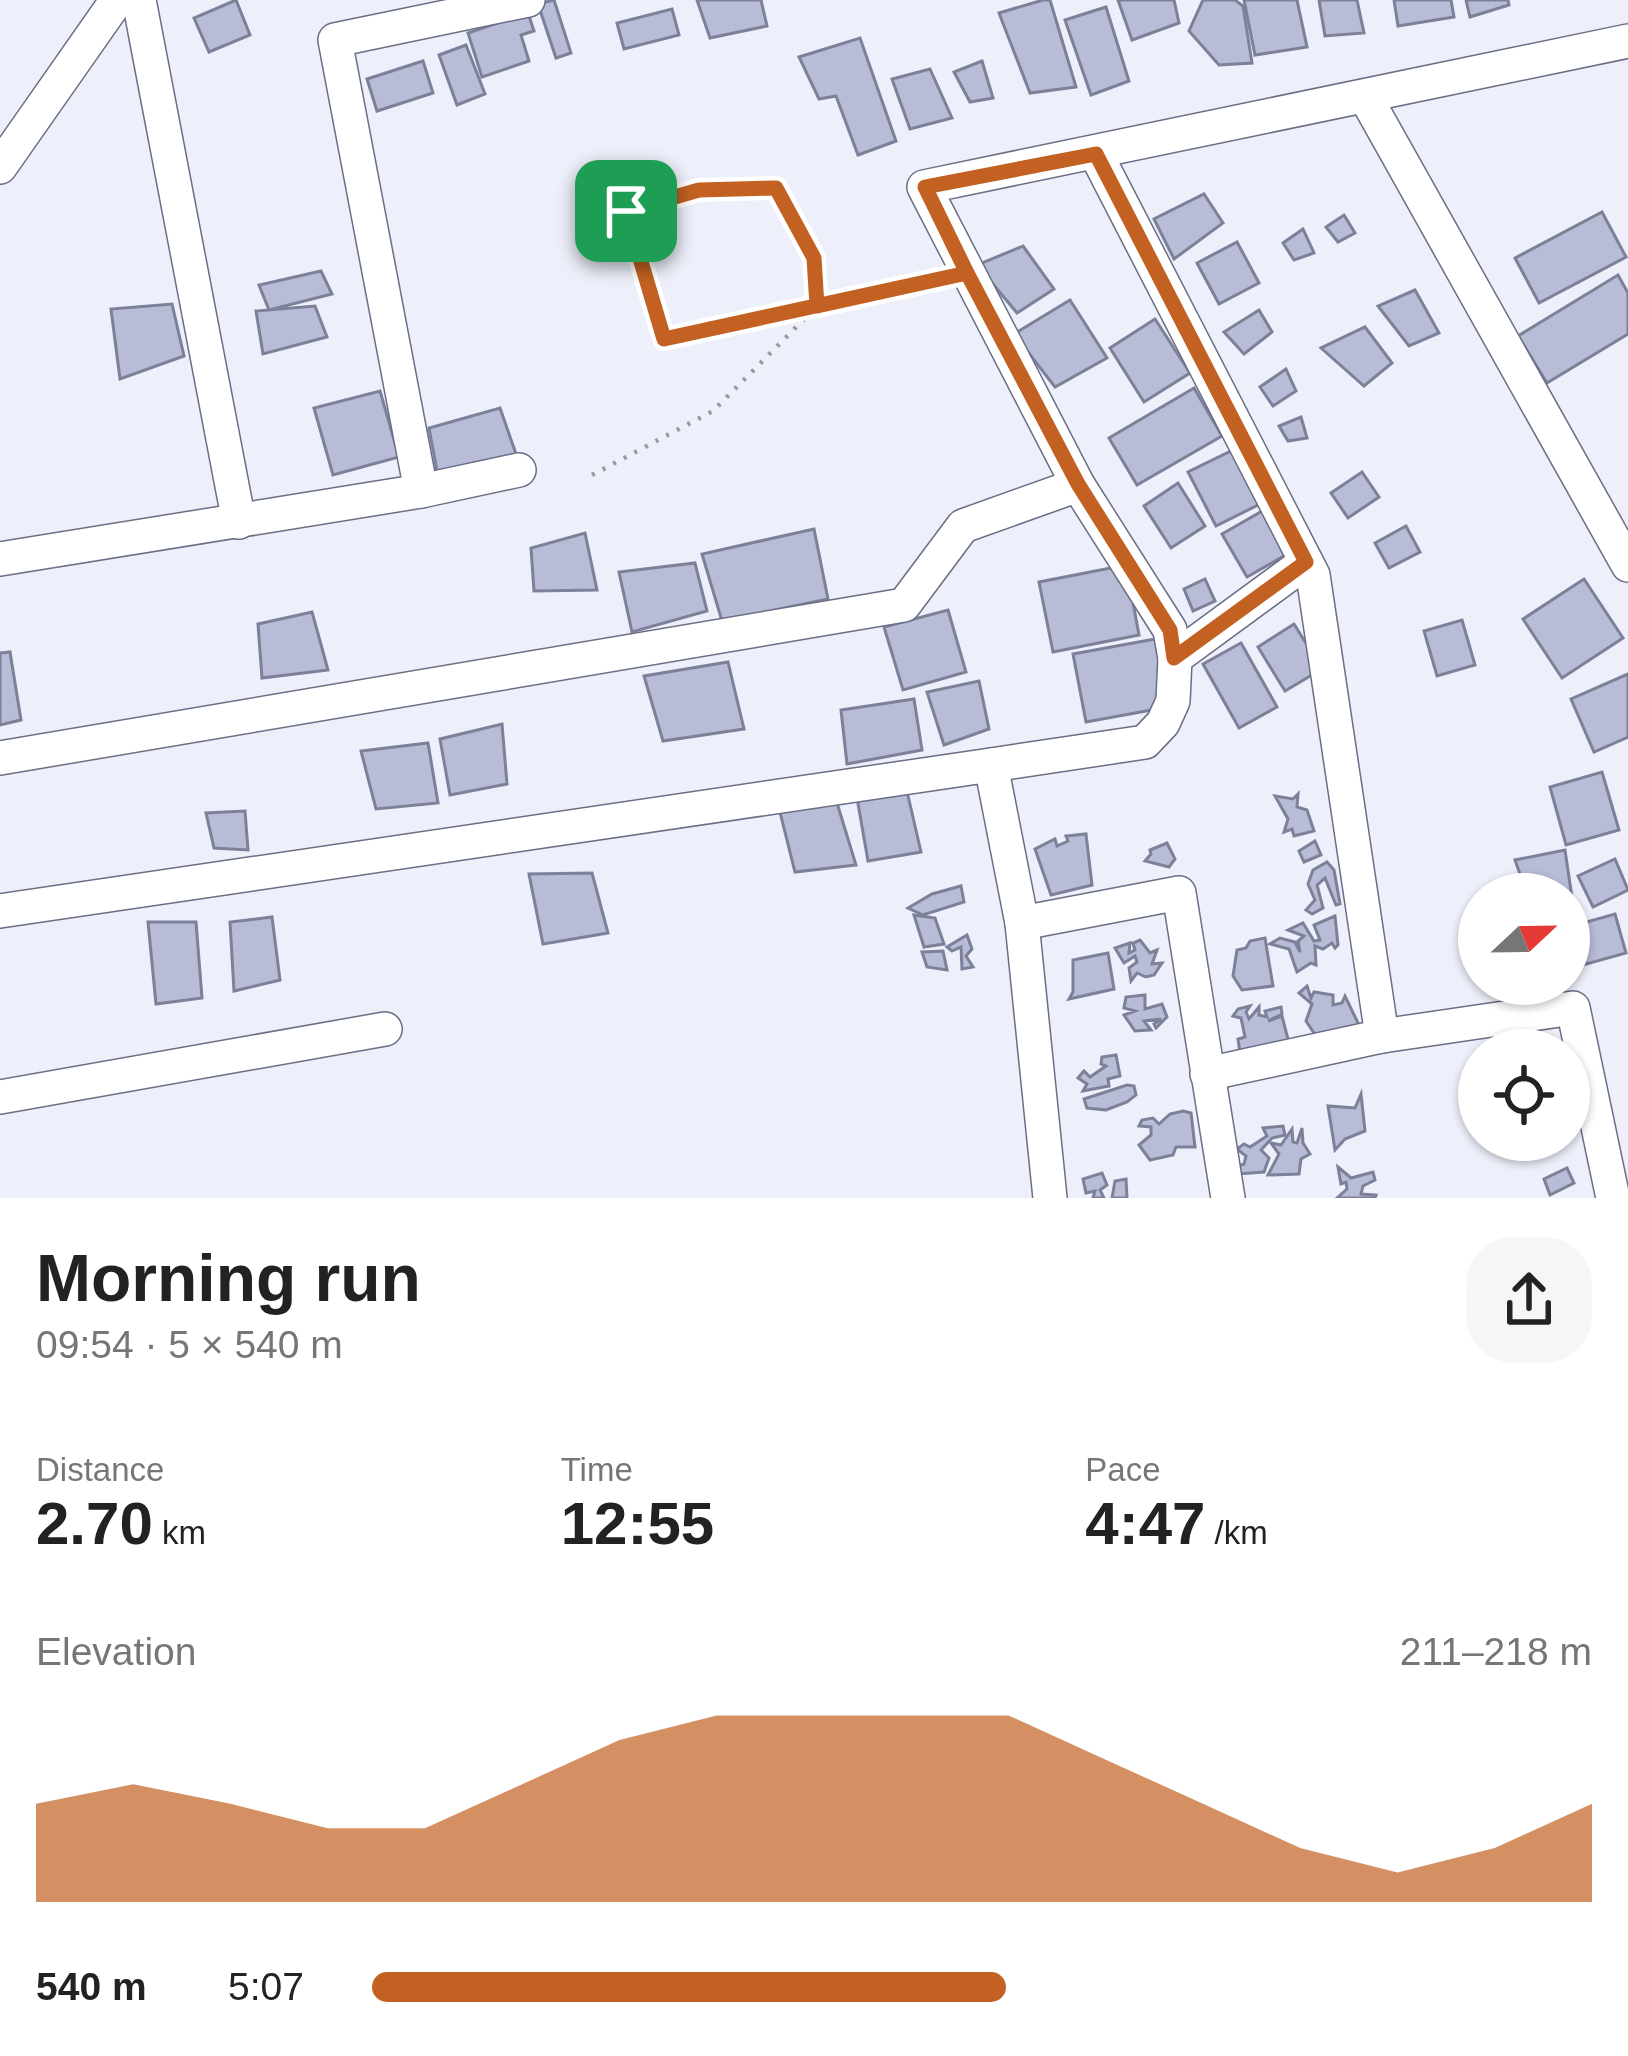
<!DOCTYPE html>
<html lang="en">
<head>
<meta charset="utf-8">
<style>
	body { margin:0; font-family:Arial,sans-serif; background:#f6f6f6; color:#222; height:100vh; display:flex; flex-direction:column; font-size:45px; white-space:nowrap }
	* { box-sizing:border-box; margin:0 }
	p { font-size:39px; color:#767676 }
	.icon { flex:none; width:66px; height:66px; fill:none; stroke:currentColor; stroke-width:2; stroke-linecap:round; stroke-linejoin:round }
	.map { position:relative; height:1198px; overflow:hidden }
	.details { display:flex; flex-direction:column; background:#fff; flex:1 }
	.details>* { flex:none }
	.needle { width:78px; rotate:68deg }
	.controls { position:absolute; left:1458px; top:873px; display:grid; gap:24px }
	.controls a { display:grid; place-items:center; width:132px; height:132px; border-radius:50%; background:#fff; box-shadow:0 3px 9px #0004; font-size:60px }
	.pin { position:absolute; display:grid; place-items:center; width:102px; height:102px; color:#fff; margin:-51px; border-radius:24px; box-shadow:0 6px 18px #0006 }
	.round { display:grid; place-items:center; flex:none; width:126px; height:126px; border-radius:48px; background:#f6f6f6 }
	.headline { display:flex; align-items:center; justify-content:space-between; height:204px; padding:0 36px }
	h1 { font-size:66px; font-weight:700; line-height:90px }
	.figures { display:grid; grid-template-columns:repeat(3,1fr); gap:18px; height:204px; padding:12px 36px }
	.figures div { display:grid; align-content:center }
	.figures b { font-size:60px; font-weight:700 }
	.figures small { font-size:33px; font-weight:400 }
	.figures p { font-size:33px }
	.chart { height:336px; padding:24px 36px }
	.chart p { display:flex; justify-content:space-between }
	.chart svg { width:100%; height:216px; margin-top:12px; fill:#c26121; opacity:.7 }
	ul { padding:0 36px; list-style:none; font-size:39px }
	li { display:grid; grid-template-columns:192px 144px 1fr; align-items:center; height:90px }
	li i { height:30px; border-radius:15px; background:#c26121 }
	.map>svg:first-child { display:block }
	.building { fill:#b8bcd6; stroke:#7c8099; stroke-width:3 }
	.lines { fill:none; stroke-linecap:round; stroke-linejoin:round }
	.street-casing { stroke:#6a6e86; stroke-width:36 }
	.path { stroke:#9698a2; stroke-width:4.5; stroke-dasharray:3 9; stroke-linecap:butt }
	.street { stroke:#fff; stroke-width:33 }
	.route-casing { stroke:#fff; stroke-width:24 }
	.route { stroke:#c26121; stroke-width:15 }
</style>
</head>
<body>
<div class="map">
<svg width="1628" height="1198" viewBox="0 0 1628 1198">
	<rect width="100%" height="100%" fill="#edeffa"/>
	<!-- building -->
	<g class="building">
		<polygon points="236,0 250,35 209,52 194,18"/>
		<polygon points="554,0 571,53 556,58 538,4"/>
		<polygon points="697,0 761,0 767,26 710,38"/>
		<polygon points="1043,0 1050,0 1076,87 1030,93 999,13"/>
		<polygon points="1118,0 1174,0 1179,23 1132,40"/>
		<polygon points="1203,0 1235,0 1243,6 1252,63 1219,65 1189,31"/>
		<polygon points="1244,0 1297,0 1307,47 1255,55"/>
		<polygon points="1319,0 1357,0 1364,33 1325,36"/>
		<polygon points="1394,0 1451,0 1454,17 1398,26"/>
		<polygon points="1466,0 1508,0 1509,5 1470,17"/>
		<polygon points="1106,7 1129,81 1091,95 1065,20"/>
		<polygon points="672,9 679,35 624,49 617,23"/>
		<polygon points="528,13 534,31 521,35 529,61 482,77 468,33"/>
		<polygon points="860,38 896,141 858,155 836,96 819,99 799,57"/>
		<polygon points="466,45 485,94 457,105 439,55"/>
		<polygon points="423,61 433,93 377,111 367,79"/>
		<polygon points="982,61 993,98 970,102 954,72"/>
		<polygon points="930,69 952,118 910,129 892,79"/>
		<polygon points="1204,194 1223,223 1174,259 1154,219"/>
		<polygon points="1602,212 1626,257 1539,303 1515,258"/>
		<polygon points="1344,215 1355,233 1338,242 1326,227"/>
		<polygon points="1303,229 1314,253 1294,260 1283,243"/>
		<polygon points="1237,242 1259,283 1219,304 1197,263"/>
		<polygon points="1023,246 1054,289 1017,313 977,265"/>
		<polygon points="321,271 332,294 269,310 259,285"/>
		<polygon points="1618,275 1628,293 1628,334 1547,383 1518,336"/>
		<polygon points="1415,290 1439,333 1409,346 1378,306"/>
		<polygon points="1070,300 1107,358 1055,387 1014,334"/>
		<polygon points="172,304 184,356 120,379 111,309"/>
		<polygon points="315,306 327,337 263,354 256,311"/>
		<polygon points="1259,310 1272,332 1244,354 1224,332"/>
		<polygon points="1155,319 1190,373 1144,402 1110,348"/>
		<polygon points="1365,327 1392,363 1364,386 1321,348"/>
		<polygon points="1286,369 1296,391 1273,406 1260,387"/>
		<polygon points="1194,388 1222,436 1137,485 1109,438"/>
		<polygon points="380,391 399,457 333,475 314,408"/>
		<polygon points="500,408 516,454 437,471 429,428"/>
		<polygon points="1301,417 1307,438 1288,441 1279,426"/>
		<polygon points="1235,449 1262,503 1216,526 1188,472"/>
		<polygon points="1362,472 1379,497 1348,518 1331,493"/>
		<polygon points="1178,483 1205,526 1171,548 1144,506"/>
		<polygon points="1264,510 1289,553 1247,577 1222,534"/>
		<polygon points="1406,526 1420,552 1389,568 1375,543"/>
		<polygon points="814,529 828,599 722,621 702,554"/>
		<polygon points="585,533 597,590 534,591 531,548"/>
		<polygon points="695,563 707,611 632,632 619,572"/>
		<polygon points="1126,565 1139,635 1053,652 1039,582"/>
		<polygon points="1205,579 1215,601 1193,611 1184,589"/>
		<polygon points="1584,579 1623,638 1562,678 1523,619"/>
		<polygon points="948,610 966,672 903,690 884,627"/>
		<polygon points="312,612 328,670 262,678 258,624"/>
		<polygon points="1462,620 1475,665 1437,676 1424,631"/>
		<polygon points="1294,624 1322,669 1285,691 1258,647"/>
		<polygon points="1155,639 1168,707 1086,722 1073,654"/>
		<polygon points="1241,643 1277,707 1239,728 1203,664"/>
		<polygon points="10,652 21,720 0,725 0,653"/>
		<polygon points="728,662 744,729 663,741 644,676"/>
		<polygon points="1628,674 1628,737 1594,752 1571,699"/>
		<polygon points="979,681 989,729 944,745 927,692"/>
		<polygon points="914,699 922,750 847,764 841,710"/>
		<polygon points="502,724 507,784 450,795 440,739"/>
		<polygon points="428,743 438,803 376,809 361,751"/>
		<polygon points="1602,772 1619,830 1566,845 1550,787"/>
		<polygon points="906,787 921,852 868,861 856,792"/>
		<polygon points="1298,794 1297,807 1307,810 1314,831 1294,836 1292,829 1284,832 1288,819 1275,796 1293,799"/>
		<polygon points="837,803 856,865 795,872 779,808"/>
		<polygon points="245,811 248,850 214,848 206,813"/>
		<polygon points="1086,834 1092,885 1051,895 1035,849 1055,839 1057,846 1068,841 1066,836"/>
		<polygon points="1315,841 1321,855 1304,862 1299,851"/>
		<polygon points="1167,843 1175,859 1169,867 1145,861 1151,854 1150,850"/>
		<polygon points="1565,850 1574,911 1569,913 1569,894 1527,894 1515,860"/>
		<polygon points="1615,859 1628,890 1593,907 1578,876"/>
		<polygon points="1327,862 1334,870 1340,904 1336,905 1325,878 1317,885 1323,908 1312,914 1306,910 1315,900 1308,884 1313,870"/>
		<polygon points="592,873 608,933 543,944 529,874"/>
		<polygon points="961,886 964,902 923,915 908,908 932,894"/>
		<polygon points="1615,914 1626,953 1583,965 1572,926"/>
		<polygon points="914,915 935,918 944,944 924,947"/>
		<polygon points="1335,916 1338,945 1335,948 1332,943 1323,949 1315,946 1316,965 1311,963 1297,972 1289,949 1270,944 1280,938 1295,942 1300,952 1298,941 1304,936 1288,930 1303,923 1314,941 1320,940 1314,925"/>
		<polygon points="272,917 280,980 234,991 230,922"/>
		<polygon points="148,922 196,922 202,998 156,1004"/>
		<polygon points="967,935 972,949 966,956 973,967 962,969 961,947 952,951 947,947"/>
		<polygon points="1265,938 1273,986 1242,990 1233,976 1237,950 1246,948 1250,941"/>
		<polygon points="1140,940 1150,953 1157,950 1152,964 1162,963 1154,975 1146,977 1137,973 1131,981 1129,968 1137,962 1135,956 1124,963 1115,948 1130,943 1129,953 1135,950 1133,943"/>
		<polygon points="943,951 947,970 927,967 922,952"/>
		<polygon points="1108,953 1114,989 1069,999 1073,992 1073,960"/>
		<polygon points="1307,986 1311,998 1314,992 1333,995 1333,1005 1342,1003 1345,996 1359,1025 1316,1036 1306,1021 1312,1004 1299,993"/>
		<polygon points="1145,995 1145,1009 1162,1004 1167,1017 1156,1028 1154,1024 1161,1019 1144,1021 1151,1030 1135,1031 1124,1015 1135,1011 1124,1008 1126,997"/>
		<polygon points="1250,1006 1246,1012 1249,1019 1259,1007 1259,1015 1267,1017 1265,1011 1281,1007 1282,1014 1268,1021 1282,1016 1289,1043 1240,1053 1238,1039 1245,1037 1241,1018 1233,1016 1238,1009"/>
		<polygon points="1116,1055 1120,1076 1108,1079 1109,1086 1083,1091 1087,1084 1078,1078 1084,1071 1090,1077 1106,1066 1101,1064 1102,1057"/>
		<polygon points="1127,1085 1134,1086 1136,1095 1127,1102 1106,1110 1087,1108 1084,1099"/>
		<polygon points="1361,1094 1365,1131 1345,1139 1335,1150 1328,1106 1355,1108"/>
		<polygon points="1183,1111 1191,1113 1195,1147 1176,1147 1173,1155 1150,1160 1139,1145 1151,1135 1151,1127 1139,1126 1142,1120 1153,1118 1159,1124 1170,1114"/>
		<polygon points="1283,1126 1285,1135 1272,1138 1261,1150 1269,1158 1264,1172 1238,1174 1238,1166 1244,1164 1246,1156 1237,1149 1244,1144 1250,1147 1267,1136 1263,1128"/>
		<polygon points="1302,1128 1303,1143 1310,1154 1301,1159 1299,1174 1268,1175 1279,1154 1271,1143 1281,1145 1292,1129 1293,1142 1297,1143"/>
		<polygon points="1338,1167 1351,1178 1373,1172 1375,1180 1363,1186 1361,1194 1376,1195 1375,1198 1337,1198 1347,1189 1346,1182 1341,1184"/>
		<polygon points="1567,1168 1574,1183 1550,1195 1544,1179"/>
		<polygon points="1102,1173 1107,1185 1100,1190 1104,1198 1093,1198 1095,1191 1086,1193 1083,1179"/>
		<polygon points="1126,1179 1127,1198 1112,1198 1115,1181"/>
	</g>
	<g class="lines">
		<defs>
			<g id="street">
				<polyline points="139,0 239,522"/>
				<polyline points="1366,98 1628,565"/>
				<polyline points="1096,154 1313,575 1382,1036"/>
				<polyline points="0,167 117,0"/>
				<polyline points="421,491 335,40 528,0"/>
				<polyline points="0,559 421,491 519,470"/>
				<polyline points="1175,658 1306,562"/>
				<polyline points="0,758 904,605 963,526 1078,485 924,187 1628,41"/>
				<polyline points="991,765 1145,742 1163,723 1173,701 1175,658 1170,630 1078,485"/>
				<polyline points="0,911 991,765 1022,923 1179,893 1228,1198"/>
				<polyline points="1022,923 1050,1198"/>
				<polyline points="1207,1074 1382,1036 1573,1008 1613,1198"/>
				<polyline points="0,1097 385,1029"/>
			</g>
		</defs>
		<!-- street casing -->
		<use href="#street" class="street-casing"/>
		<!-- path -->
		<polyline class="path" points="592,475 713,411 817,306 813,258 776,188 699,190 626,211 664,339 938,279"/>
		<!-- street -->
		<use href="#street" class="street"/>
	</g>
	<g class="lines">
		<defs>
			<polyline id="route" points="626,211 699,190 776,188 814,258 817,306 967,273 1078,484 1170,630 1174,658 1306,562 1096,154 925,187 967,273 664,339 626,211"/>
		</defs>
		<!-- route casing -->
		<use href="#route" class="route-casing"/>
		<!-- route -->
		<use href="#route" class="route"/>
	</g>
</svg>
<div class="controls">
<a><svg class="needle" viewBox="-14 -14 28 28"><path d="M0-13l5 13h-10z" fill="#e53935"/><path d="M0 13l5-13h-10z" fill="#767676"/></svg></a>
<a><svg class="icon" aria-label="locate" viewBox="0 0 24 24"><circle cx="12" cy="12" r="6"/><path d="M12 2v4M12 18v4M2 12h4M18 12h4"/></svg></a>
</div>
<div class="pin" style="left:626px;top:211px;background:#1e9e55"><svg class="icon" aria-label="arrive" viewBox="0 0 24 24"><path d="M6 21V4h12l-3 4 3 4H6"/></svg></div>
</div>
<section class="details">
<div class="headline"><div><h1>Morning run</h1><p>09:54 · 5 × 540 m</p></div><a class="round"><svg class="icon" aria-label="share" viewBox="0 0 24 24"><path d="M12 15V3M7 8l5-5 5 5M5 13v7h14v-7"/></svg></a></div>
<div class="figures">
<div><p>Distance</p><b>2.70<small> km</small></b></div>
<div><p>Time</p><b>12:55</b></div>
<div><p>Pace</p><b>4:47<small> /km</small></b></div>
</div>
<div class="chart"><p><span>Elevation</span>211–218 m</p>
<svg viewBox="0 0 160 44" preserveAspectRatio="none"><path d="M0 44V24L10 20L20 24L30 29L40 29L50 20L60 11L70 6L80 6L90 6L100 6L110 15L120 24L130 33L140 38L150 33L160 24V44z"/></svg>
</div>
<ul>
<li><b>540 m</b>5:07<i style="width:52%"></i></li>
</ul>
</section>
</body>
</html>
